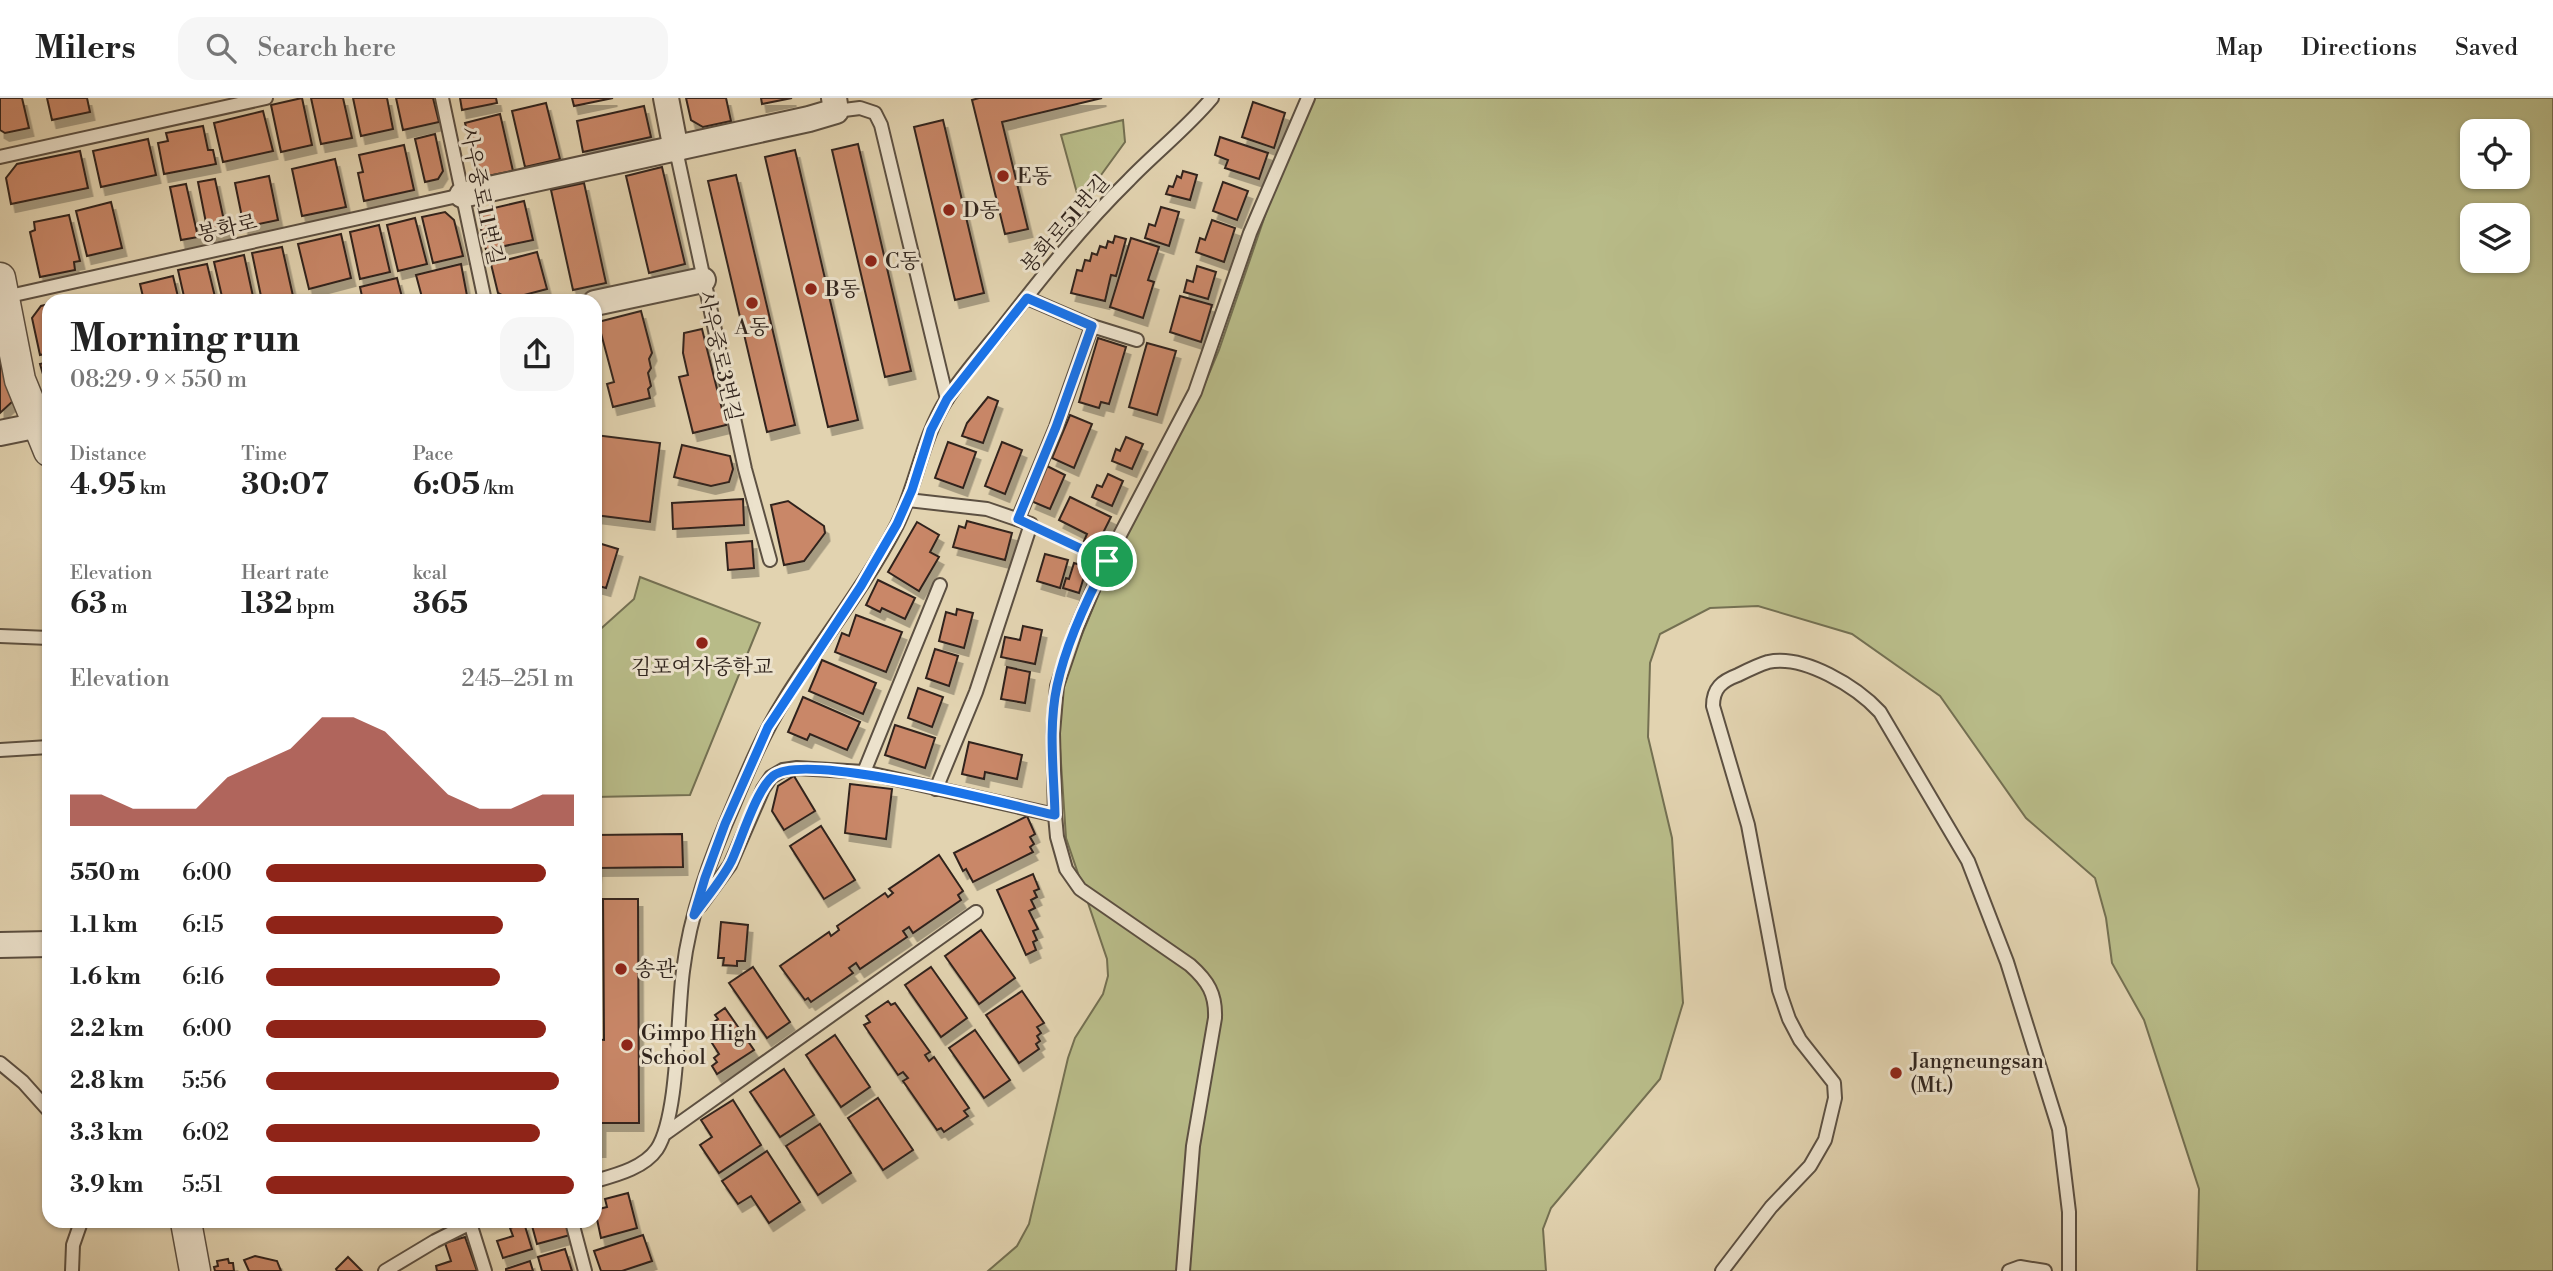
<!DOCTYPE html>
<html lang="en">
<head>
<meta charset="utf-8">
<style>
	body { margin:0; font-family:"Libre Bodoni","Noto Serif KR",serif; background:#f6f6f6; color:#222; height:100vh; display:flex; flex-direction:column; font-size:26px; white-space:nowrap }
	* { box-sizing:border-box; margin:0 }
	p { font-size:23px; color:#767676 }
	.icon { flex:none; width:38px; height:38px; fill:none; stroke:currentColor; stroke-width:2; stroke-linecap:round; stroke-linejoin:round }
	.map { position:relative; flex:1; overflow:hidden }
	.drawer { position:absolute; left:42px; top:196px; width:560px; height:934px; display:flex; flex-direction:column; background:#fff; border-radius:21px; box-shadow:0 2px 5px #0004 }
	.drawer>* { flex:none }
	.fabs { position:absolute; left:2460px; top:21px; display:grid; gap:14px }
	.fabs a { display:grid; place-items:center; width:70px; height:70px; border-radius:14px; background:#fff; box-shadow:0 2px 5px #0004; font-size:35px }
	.pin { position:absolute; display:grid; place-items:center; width:60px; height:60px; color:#fff; margin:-30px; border:4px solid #fff; border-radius:50%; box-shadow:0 2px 7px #0007 }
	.round { display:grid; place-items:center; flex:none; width:74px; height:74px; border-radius:21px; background:#f6f6f6 }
	.summary { display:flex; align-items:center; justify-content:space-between; height:119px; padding:0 28px }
	h1 { font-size:38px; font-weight:800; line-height:52px }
	.metrics { display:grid; grid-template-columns:repeat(3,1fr); gap:10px; height:119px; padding:7px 28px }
	.metrics div { display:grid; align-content:center }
	.metrics b { font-size:30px; font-weight:800 }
	.metrics small { font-size:19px; font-weight:400 }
	.metrics p { font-size:19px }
	.chart { height:196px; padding:14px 28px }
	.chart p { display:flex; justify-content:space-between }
	.chart svg { width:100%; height:126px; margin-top:7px; fill:#8f2418; opacity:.7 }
	ul { padding:0 28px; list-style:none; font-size:23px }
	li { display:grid; grid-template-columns:112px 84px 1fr; align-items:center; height:52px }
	li i { height:18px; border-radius:9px; background:#8f2418 }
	header { display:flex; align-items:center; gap:42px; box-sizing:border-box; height:98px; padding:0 35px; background:#fff; border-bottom:2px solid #e0e0e0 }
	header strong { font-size:33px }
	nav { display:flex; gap:38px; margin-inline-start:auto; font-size:24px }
	.search { width:490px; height:63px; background:#f6f6f6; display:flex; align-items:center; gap:18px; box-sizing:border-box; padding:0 24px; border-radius:21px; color:#767676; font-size:26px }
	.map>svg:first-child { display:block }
	.green { fill:#b8bb88; stroke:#747052; stroke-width:2; fill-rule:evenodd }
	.building { fill:#c98768; stroke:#30241d; stroke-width:2; filter:url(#shadow) }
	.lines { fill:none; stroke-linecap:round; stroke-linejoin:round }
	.service-casing { stroke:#5c5042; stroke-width:16 }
	.minor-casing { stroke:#5c5042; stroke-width:28 }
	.tertiary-casing { stroke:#5c5042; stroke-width:33 }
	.path { stroke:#30241d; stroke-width:3.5; stroke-dasharray:2 3.5; stroke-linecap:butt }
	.service { stroke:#ece2cc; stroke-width:12 }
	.minor { stroke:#ece2cc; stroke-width:24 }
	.tertiary { stroke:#ece2cc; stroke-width:30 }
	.route-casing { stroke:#fff; stroke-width:14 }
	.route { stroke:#1a73e8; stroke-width:9 }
	.poi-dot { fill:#8f2418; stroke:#ece2cc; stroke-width:2.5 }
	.labels { text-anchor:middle; stroke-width:6; stroke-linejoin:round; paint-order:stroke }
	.poi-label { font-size:21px; fill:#30241d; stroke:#ece2cc; text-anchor:start }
	.street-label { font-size:21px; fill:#30241d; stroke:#ece2cc }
</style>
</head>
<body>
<header>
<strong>Milers</strong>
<div class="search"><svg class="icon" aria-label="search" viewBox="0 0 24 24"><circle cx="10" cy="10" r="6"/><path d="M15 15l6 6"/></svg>Search here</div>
<nav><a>Map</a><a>Directions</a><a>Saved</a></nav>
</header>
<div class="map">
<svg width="2553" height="1173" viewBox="0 0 2553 1173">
	<defs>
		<filter id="shadow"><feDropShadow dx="4.5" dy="8" stdDeviation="0" flood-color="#0004"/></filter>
	</defs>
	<rect width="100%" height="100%" fill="#e2d3b0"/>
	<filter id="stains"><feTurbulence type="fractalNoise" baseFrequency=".00286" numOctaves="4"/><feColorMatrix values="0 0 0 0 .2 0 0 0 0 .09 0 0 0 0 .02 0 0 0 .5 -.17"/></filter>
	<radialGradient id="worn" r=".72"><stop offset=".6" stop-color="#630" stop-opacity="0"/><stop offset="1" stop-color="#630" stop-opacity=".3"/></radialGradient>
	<!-- green -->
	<g class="green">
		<path d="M1315 0H2553V1173H2197L2199 1091 2144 922 2112 865 2106 820 2095 780 2026 720 1940 598 1852 536 1758 508 1710 510 1660 536 1650 565 1648 639 1672 740 1683 905 1660 981 1551 1110 1543 1131 1546 1173H988L1017 1148 1029 1126 1068 960 1075 940 1103 896 1108 878 1107 861 1066 740 1059 635 1061 600 1071 563 1111 466 1200 297 1219 252 1270 103ZM2473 33H2518V79H2473ZM2473 117H2518V163H2473Z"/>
		<polygon points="1123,22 1125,44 1080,106 1061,37"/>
		<polygon points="640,479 760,525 690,697 595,699 595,536 634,501"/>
		<polygon points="235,1124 345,1124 235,1129"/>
	</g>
	<!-- building -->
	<g class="building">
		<polygon points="0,0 22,0 29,30 5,35 0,32"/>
		<polygon points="47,0 87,0 90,14 52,22"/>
		<polygon points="302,0 312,47 281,54 271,7"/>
		<polygon points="311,0 343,0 352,40 321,46"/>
		<polygon points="353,0 387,0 393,31 361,38"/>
		<polygon points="396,0 433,0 439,24 403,32"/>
		<polygon points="460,0 496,0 497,5 462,12"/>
		<polygon points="572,0 613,0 574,8"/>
		<polygon points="686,0 726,0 731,23 703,29 691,22"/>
		<polygon points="761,0 792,0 762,6"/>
		<polygon points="979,0 1102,0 1002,24 1028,131 1005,136 972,2"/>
		<polygon points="1253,4 1285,15 1274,50 1242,39"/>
		<polygon points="546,5 560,61 525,69 512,13"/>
		<polygon points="644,8 651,39 583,54 577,23"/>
		<polygon points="263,13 273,53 223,64 214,25"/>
		<polygon points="500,16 513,73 478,80 465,25"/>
		<polygon points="943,22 984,195 955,202 914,29"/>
		<polygon points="203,28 208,52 213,52 216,66 164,76 158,45 168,43 166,35"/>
		<polygon points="435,36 443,73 438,81 425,84 415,41"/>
		<polygon points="1220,39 1268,55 1259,81 1225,70 1228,62 1215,57"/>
		<polygon points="148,41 156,77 101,89 93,53"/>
		<polygon points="858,46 911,273 885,279 832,52"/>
		<polygon points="404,47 414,92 364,103 358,75 363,74 359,57"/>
		<polygon points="795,52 858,322 828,329 765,59"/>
		<polygon points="80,53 88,90 11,106 6,80 17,66"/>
		<polygon points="335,61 346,109 302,118 292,71"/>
		<polygon points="662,69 685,166 649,175 626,78"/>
		<polygon points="1183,73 1197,77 1190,102 1166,96 1169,88 1173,89 1177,78 1181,80"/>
		<polygon points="736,77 795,327 767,334 708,83"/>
		<polygon points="269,78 278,122 244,129 235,85"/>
		<polygon points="215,81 226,132 208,135 198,84"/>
		<polygon points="1223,84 1248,93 1237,122 1213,113"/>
		<polygon points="584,85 606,185 573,192 551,92"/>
		<polygon points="186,86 198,139 181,142 170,89"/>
		<polygon points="524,103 533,142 486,152 477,114"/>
		<polygon points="111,104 122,150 87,158 76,113"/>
		<polygon points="1161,109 1179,114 1169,148 1145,140 1149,126 1155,128"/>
		<polygon points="445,114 454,122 463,158 433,165 422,119"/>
		<polygon points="69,117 80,163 74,164 75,172 40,179 30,134 35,132 34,124"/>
		<polygon points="415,120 427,166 398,173 387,127"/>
		<polygon points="1212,122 1235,130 1224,164 1196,154 1200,140 1205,142"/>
		<polygon points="379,127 390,174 360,181 350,134"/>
		<polygon points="341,136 351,180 309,191 298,146"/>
		<polygon points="1115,138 1126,141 1116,178 1111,177 1105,203 1071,195 1077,172 1082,173 1085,162 1090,163 1092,155 1097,157 1100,148 1106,150 1108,143 1113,145"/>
		<polygon points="1131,140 1159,149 1148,182 1154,184 1143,220 1110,209"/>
		<polygon points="282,149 293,198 262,203 252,155"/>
		<polygon points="537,154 547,191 509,201 498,195 491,166"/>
		<polygon points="244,157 254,203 223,203 214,164"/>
		<polygon points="207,166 216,203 185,203 178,172"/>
		<polygon points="461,166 468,203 423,203 416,177"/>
		<polygon points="1197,168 1216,174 1208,201 1184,194 1187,182 1193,184"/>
		<polygon points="173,178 179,203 144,203 140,186"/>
		<polygon points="397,180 403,203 363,203 360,189"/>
		<polygon points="1180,198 1212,207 1201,244 1170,234"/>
		<polygon points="49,206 49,255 40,257 32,220 41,208"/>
		<polygon points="641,213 652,255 649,261 651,270 648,275 651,288 648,291 650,300 613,309 607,286 614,284 598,224"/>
		<polygon points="702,231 726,327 693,335 679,279 688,277 683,255 684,235"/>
		<polygon points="1098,240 1126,249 1109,306 1101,304 1099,310 1079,304"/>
		<polygon points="1147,245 1176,253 1157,317 1129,309"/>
		<polygon points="4,262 13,303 0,315 0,263"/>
		<polygon points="49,264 49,297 40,266"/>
		<polygon points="988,299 998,303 983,345 962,338 967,325"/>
		<polygon points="1070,317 1092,326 1074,370 1052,360"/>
		<polygon points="595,337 660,345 650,424 595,417"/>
		<polygon points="1126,339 1143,346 1132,371 1112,363 1116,351 1120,353"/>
		<polygon points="948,344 976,354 963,390 935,380"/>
		<polygon points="1002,344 1022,352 1005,396 985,388"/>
		<polygon points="682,347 730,358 733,371 729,384 711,388 674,379"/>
		<polygon points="1047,368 1065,377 1050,411 1031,403"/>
		<polygon points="1108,376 1123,383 1112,408 1092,399 1097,387 1102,389"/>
		<polygon points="1070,399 1111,419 1096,449 1084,443 1087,436 1059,422"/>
		<polygon points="743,401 744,427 673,431 672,405"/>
		<polygon points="788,403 824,428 825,435 804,463 784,467 771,407"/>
		<polygon points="967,423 1012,435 1005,462 953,449 959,428 965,430"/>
		<polygon points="917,424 939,437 930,454 939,459 919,493 888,474"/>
		<polygon points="752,443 754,470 728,472 726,445"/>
		<polygon points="595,444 618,451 606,490 595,487"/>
		<polygon points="1045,456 1068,462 1060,490 1037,483"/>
		<polygon points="1074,465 1087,469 1079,495 1063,490 1066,480 1069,481"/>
		<polygon points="878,482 915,500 905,521 882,510 880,514 866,507"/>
		<polygon points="957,511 973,515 964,550 939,543 946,514 956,517"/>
		<polygon points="856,517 902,534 886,574 835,554 842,535 849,538"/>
		<polygon points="1023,528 1042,532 1035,566 1001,559 1005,539 1020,542"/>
		<polygon points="935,551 958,558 949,588 926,580"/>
		<polygon points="822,562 876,585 863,616 809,593"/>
		<polygon points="1007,569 1030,574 1025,605 1001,601"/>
		<polygon points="918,590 943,599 932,629 908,620"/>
		<polygon points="803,599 860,624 847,652 810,636 807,642 788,634"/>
		<polygon points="895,627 935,640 925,670 885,657"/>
		<polygon points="969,644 1022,657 1017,681 985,674 984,681 962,676"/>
		<polygon points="794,678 815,713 784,732 772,713 778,688"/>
		<polygon points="850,686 892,691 886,741 845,735"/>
		<polygon points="1027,718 1035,736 1030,739 1034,746 1030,749 1033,754 973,784 966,771 963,773 954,755"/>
		<polygon points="821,728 855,782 824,801 790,748"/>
		<polygon points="682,736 683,769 597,770 595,787 595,737"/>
		<polygon points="939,757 963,793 958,797 961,802 913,835 909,829 903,833 907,839 860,871 856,865 849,870 853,875 811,904 808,900 805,902 780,868 829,834 831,838 839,832 837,828 885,795 888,799 893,795 889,791"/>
		<polygon points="1033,776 1039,791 1034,793 1037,799 1031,802 1035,810 1029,813 1038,831 1033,833 1037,842 1033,844 1036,852 1026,857 997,792"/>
		<polygon points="603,801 638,801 639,1025 601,1025 600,977 595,977 595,941 604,942"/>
		<polygon points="721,824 748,827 745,863 737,863 737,868 723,867 724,860 718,860"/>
		<polygon points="981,832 1015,880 979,906 945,858"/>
		<polygon points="753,869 790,924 767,940 729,885"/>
		<polygon points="931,869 967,920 941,939 905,887"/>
		<polygon points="1022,893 1044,925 1037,929 1041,935 1037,938 1040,943 1036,946 1039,951 1019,965 986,917"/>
		<polygon points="888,903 891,907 895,905 930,954 925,957 929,963 934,959 969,1010 964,1013 968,1018 944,1034 941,1030 937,1032 903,983 908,980 903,974 898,977 864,927 870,924 866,918"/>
		<polygon points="725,910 754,952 717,976 712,968 717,964 714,960 719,956 712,945 717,942 714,937 720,933 714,924 718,921 715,917"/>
		<polygon points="975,932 1010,982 984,1000 949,950"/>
		<polygon points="835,937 870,989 841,1009 806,957"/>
		<polygon points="784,971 814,1017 780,1039 750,994"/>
		<rect x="595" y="987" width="6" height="64"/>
		<polygon points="878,1000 913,1052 883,1072 848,1020"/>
		<polygon points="733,1002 761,1047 719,1075 700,1047 712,1039 701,1022"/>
		<polygon points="820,1026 851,1075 818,1097 786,1048"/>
		<polygon points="767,1053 800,1104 769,1125 751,1098 738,1106 722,1083"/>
		<polygon points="628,1095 637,1130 601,1140 595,1112 607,1109 605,1101"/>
		<polygon points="531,1124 567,1124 570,1137 537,1146"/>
		<polygon points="524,1125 532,1151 503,1160 497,1143 513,1138 510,1130"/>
		<polygon points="643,1137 652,1163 622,1173 601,1173 594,1153"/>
		<polygon points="465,1139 477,1173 437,1173 436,1168 451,1163 445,1145"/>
		<polygon points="565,1151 572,1173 542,1173 538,1159"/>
		<polygon points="255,1158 277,1163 281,1173 249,1173 244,1162"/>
		<polygon points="348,1159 362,1173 337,1173 336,1171"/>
		<polygon points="228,1161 229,1165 233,1165 234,1173 215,1173 214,1169 218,1168 217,1163"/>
		<polygon points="530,1163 533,1173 506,1173 506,1171"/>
	</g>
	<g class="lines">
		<defs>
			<g id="service">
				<polyline points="442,0 485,203"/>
				<polyline points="836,13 860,10 875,15 881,27 947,301"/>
				<polyline points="676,52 745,371 770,462"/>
				<polyline points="0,59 266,0"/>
				<polyline points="5,199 462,97"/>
				<polyline points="1027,200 1092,228 1137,242"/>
				<polyline points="908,402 987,411 1031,426 976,594 936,691"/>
				<polyline points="1018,421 1056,329 1092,228"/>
				<polyline points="0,538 49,540"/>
				<polyline points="0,652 49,649"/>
				<polyline points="864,674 940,487"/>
				<polyline points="700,808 730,767 763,691 771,679 783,672 797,670 864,674 1055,717"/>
				<polyline points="0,965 23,984 49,1013"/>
				<polyline points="666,1035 976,814"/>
				<path d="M595 1083C616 1077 644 1070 657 1051 679 1017 677 917 683 873 690 815 711 759 734 706 749 670 764 634 785 601 821 543 865 489 897 427 917 386 922 340 947 301 963 276 984 253 1003 229 1042 179 1083 127 1129 82 1156 54 1187 30 1212 0"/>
				<polyline points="572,1124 585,1173"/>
				<polyline points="470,1125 485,1173"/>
				<polyline points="72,1173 73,1147 81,1124"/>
				<polyline points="385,1173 435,1143 473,1124"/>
				<path d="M1183 1173 1193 1048 1215 920C1216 896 1208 883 1190 867L1080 791 1066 771 1057 739 1055 717 1053 635 1057 588 1077 529 1100 475 1195 294 1250 135 1308 0"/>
				<path d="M1722 1173 1771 1109 1810 1068 1825 1042 1835 1000 1834 985 1800 942 1789 921 1779 892 1748 727 1713 608C1713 590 1722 583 1738 577 1748 572 1758 567 1768 564 1804 556 1857 589 1880 614L1968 763 2007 864 2059 1031 2069 1114V1173"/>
				<polyline points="2009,1173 2020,1169 2045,1173"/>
			</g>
			<g id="minor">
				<polyline points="666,0 676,52"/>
				<polyline points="462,97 809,21 836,13 834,0"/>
				<polyline points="595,205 703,182"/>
				<polyline points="0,335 49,325"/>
				<polyline points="0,847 49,846"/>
			</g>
			<g id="tertiary">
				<polyline points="0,180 20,282 49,353"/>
				<polyline points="186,1124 195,1173"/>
			</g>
		</defs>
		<!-- service casing -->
		<use href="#service" class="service-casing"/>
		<!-- minor casing -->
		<use href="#minor" class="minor-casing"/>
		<!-- tertiary casing -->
		<use href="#tertiary" class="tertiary-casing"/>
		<!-- path -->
		<g class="path">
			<polyline points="45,377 49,392"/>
			<polyline points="1045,433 1092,456"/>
		</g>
		<!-- service -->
		<use href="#service" class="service"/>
		<!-- minor -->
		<use href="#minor" class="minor"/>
		<!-- tertiary -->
		<use href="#tertiary" class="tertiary"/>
	</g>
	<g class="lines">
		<defs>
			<path id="route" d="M1027 200 1092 228 1056 329 1018 421 1107 463C1087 501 1066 545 1057 588 1048 630 1054 675 1055 717 1008 707 804 652 773 678 756 692 741 743 731 764 721 783 706 800 694 817L705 780 725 726 768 629 861 488 897 426 912 392 931 332 947 301Z"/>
		</defs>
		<!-- route casing -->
		<use href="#route" class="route-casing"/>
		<!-- route -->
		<use href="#route" class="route"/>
	</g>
	<!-- markers -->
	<g class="poi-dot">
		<circle cx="1003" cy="78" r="7"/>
		<circle cx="949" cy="112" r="7"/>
		<circle cx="871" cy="163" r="7"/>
		<circle cx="811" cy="191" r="7"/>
		<circle cx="752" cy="205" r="7"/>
		<circle cx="702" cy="545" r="7"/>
		<circle cx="621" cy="871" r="7"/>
		<circle cx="627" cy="947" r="7"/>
		<circle cx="1896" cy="975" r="7"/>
	</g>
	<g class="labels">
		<!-- poi labels -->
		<g class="poi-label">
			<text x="1017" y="85">E동</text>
			<text x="963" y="119">D동</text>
			<text x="885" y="170">C동</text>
			<text x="825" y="198">B동</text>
			<text x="752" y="236" text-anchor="middle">A동</text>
			<text x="702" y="576" text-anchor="middle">김포여자중학교</text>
			<text x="635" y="878">송관</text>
			<text x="641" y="942">Gimpo High<tspan x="641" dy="24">School</tspan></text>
			<text x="1910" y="970">Jangneungsan<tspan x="1910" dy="24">(Mt.)</tspan></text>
		</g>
		<!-- street labels -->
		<g class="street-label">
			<text transform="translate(482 98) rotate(78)" y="7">사우중로11번길</text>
			<text transform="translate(1065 126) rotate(-49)" y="7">봉화로51번길</text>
			<text transform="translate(227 130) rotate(-13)" y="7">봉화로</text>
			<text transform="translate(720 258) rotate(77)" y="7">사우중로3번길</text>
		</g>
	</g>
	<rect width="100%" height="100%" filter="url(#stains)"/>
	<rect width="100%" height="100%" fill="url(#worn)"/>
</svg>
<div class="fabs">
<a><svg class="icon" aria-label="locate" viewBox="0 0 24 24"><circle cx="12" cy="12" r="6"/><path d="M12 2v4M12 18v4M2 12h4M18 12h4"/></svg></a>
<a><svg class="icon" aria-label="layers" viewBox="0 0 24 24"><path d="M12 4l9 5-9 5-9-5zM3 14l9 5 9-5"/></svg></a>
</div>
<div class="pin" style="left:1107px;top:463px;background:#1e9e55"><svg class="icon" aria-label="arrive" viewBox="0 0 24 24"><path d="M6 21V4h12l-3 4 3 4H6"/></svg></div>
<section class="drawer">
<div class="summary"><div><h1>Morning run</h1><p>08:29 · 9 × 550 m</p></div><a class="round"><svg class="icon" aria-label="share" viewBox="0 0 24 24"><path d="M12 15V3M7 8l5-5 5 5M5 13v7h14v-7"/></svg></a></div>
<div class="metrics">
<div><p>Distance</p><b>4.95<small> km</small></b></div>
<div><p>Time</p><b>30:07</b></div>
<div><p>Pace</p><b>6:05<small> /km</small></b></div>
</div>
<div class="metrics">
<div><p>Elevation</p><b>63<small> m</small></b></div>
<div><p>Heart rate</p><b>132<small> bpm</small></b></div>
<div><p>kcal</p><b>365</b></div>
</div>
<div class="chart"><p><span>Elevation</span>245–251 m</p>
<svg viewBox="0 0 160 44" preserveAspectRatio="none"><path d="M0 44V33L10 33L20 38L30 38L40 38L50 27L60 22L70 17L80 6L90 6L100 11L110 22L120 33L130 38L140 38L150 33L160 33V44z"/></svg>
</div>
<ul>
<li><b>550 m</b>6:00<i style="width:91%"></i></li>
<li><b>1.1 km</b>6:15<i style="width:77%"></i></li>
<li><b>1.6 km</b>6:16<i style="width:76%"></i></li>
<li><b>2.2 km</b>6:00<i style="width:91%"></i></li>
<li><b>2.8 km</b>5:56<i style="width:95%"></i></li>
<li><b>3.3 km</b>6:02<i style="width:89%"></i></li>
<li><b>3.9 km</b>5:51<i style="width:100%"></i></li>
</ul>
</section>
</div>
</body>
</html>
